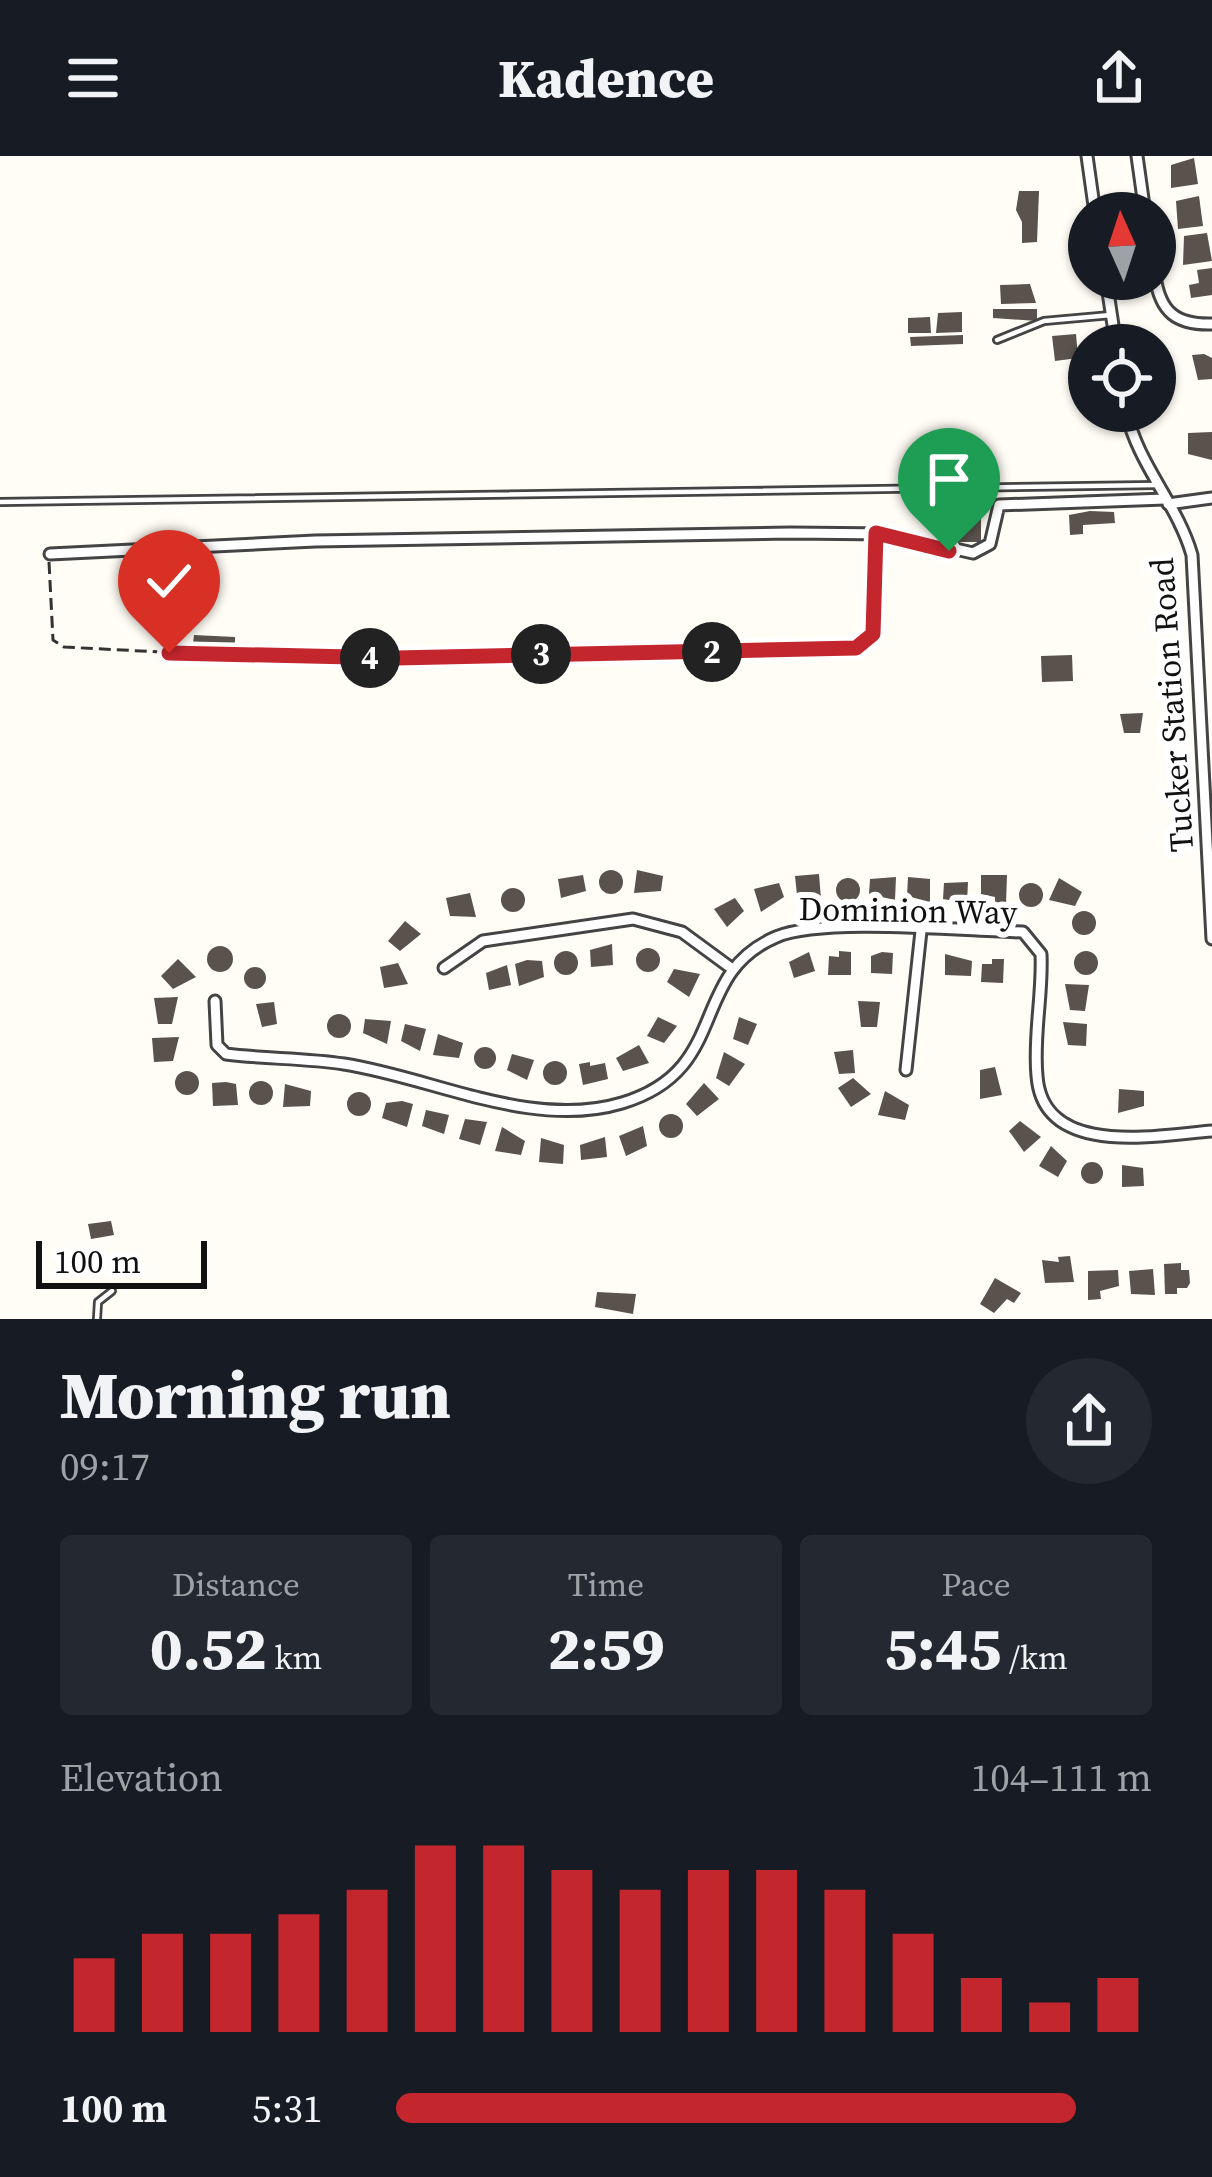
<!DOCTYPE html>
<html lang="en">
<head>
<meta charset="utf-8">
<style>
	body { margin:0; font-family:"Source Serif 4",serif; background:#242831; color:#f1f3f6; height:100vh; display:flex; flex-direction:column; font-size:45px; white-space:nowrap }
	* { box-sizing:border-box; margin:0 }
	p { font-size:39px; color:#9ea1a6 }
	.icon { flex:none; width:66px; height:66px; fill:none; stroke:currentColor; stroke-width:2; stroke-linecap:round; stroke-linejoin:round }
	.map { position:relative; height:1163px; overflow:hidden }
	.side { display:flex; flex-direction:column; background:#171b24; flex:1 }
	.side>* { flex:none }
	.needle { width:78px; rotate:357deg }
	.buttons { position:absolute; left:1068px; top:36px; display:grid; gap:24px }
	.buttons a { display:grid; place-items:center; width:108px; height:108px; border-radius:50%; background:#171b24; box-shadow:0 3px 9px #0004; font-size:60px }
	.scale { position:absolute; left:36px; bottom:30px; width:171px; box-sizing:border-box; padding-left:12px; border:6px solid #111; border-top:0; font-size:33px; line-height:42px; white-space:nowrap; color:#111; -webkit-text-stroke:9px #fff; paint-order:stroke }
	.pin { position:absolute; display:grid; place-items:center; width:102px; height:102px; color:#fff; margin:-123px -51px; border-radius:50% 50% 50% 0; rotate:-45deg; box-shadow:0 0 12px #0007 }
	.pin .icon { rotate:45deg }
	.km { position:absolute; width:60px; height:60px; margin:-30px; border-radius:50%; background:#222; color:#fff; font-size:33px; line-height:60px; text-align:center }
	.round { display:grid; place-items:center; flex:none; width:126px; height:126px; border-radius:63px; background:#242831 }
	.overview { display:flex; align-items:center; justify-content:space-between; height:204px; padding:0 60px }
	h1 { font-size:66px; font-weight:800; line-height:90px }
	.metrics { display:grid; grid-template-columns:repeat(3,1fr); gap:18px; height:204px; padding:12px 60px }
	.metrics div { display:grid; align-content:center; border-radius:12px; background:#242831; text-align:center }
	.metrics b { font-size:60px; font-weight:800 }
	.metrics small { font-size:33px; font-weight:400 }
	.metrics p { font-size:33px }
	.chart { height:336px; padding:24px 60px }
	.chart p { display:flex; justify-content:space-between }
	.chart svg { width:100%; height:216px; margin-top:12px; stroke:#c4262e; stroke-width:6 }
	ul { padding:0 60px; list-style:none; font-size:39px }
	li { display:grid; grid-template-columns:192px 144px 1fr; align-items:center; height:90px }
	li i { height:30px; border-radius:15px; background:#c4262e }
	header { display:flex; justify-content:space-between; align-items:center; height:156px; padding:0 60px; background:#171b24; font-size:54px; font-weight:800 }
	.map>svg:first-child { display:block }
	.building { fill:#5a524d }
	.lines { fill:none; stroke-linecap:round; stroke-linejoin:round }
	.lane-casing { stroke:#444; stroke-width:10 }
	.street-casing { stroke:#444; stroke-width:15 }
	.path { stroke:#333; stroke-width:3; stroke-dasharray:12 6; stroke-linecap:butt }
	.lane { stroke:#fff; stroke-width:4.5 }
	.street { stroke:#fff; stroke-width:9 }
	.route-casing { stroke:#fff; stroke-width:24 }
	.route { stroke:#c4262e; stroke-width:15 }
	.labels { text-anchor:middle; stroke-width:12; stroke-linejoin:round; paint-order:stroke }
	.street-label { font-size:33px; fill:#111; stroke:#fff }
</style>
</head>
<body>
<header><svg class="icon" aria-label="menu" viewBox="0 0 24 24"><path d="M4 6h16M4 12h16M4 18h16"/></svg>Kadence<svg class="icon" aria-label="share" viewBox="0 0 24 24"><path d="M12 15V3M7 8l5-5 5 5M5 13v7h14v-7"/></svg></header>
<div class="map">
<svg width="1212" height="1163" viewBox="0 0 1212 1163">
	<rect width="100%" height="100%" fill="#fffdf5"/>
	<!-- building -->
	<g class="building">
		<polygon points="1194,2 1198,28 1171,32 1171,9"/>
		<polygon points="1019,35 1039,35 1037,86 1022,87 1022,66 1016,54"/>
		<polygon points="1199,40 1203,70 1178,73 1176,45"/>
		<polygon points="1207,77 1212,105 1183,109 1184,80"/>
		<polygon points="1212,112 1212,139 1191,142 1189,129 1199,127 1197,114"/>
		<polygon points="1030,128 1036,147 1001,148 1000,129"/>
		<polygon points="993,153 1037,153 1037,165 993,162"/>
		<polygon points="962,156 962,176 936,177 938,157"/>
		<polygon points="930,161 931,177 908,177 908,162"/>
		<polygon points="1076,178 1078,202 1055,205 1052,180"/>
		<polygon points="963,179 963,188 911,190 910,181"/>
		<polygon points="1204,198 1212,202 1212,223 1198,224 1192,199"/>
		<polygon points="1212,276 1212,304 1188,298 1188,277"/>
		<polygon points="981,354 981,386 955,386 954,355"/>
		<polygon points="1090,355 1114,356 1115,367 1083,369 1083,378 1070,379 1069,359"/>
		<polygon points="194,479 235,481 235,489 193,487"/>
		<polygon points="1072,499 1073,525 1042,526 1041,500"/>
		<polygon points="1143,557 1140,577 1124,577 1120,558"/>
		<polygon points="637,714 663,720 661,735 634,737"/>
		<circle cx="611" cy="726" r="12"/>
		<polygon points="819,718 821,743 797,739 795,720"/>
		<polygon points="583,719 586,735 561,742 558,723"/>
		<polygon points="981,719 1007,719 1006,748 995,748 995,741 981,738"/>
		<polygon points="896,721 895,744 869,738 870,723"/>
		<polygon points="908,721 930,723 930,746 907,740"/>
		<polygon points="1059,722 1082,736 1075,750 1049,744"/>
		<circle cx="848" cy="734" r="12"/>
		<polygon points="968,726 967,747 943,743 944,727"/>
		<polygon points="779,727 784,741 761,756 754,733"/>
		<circle cx="1031" cy="739" r="12"/>
		<circle cx="513" cy="744" r="12"/>
		<polygon points="470,737 476,761 450,760 446,742"/>
		<polygon points="735,742 744,755 727,771 714,753"/>
		<circle cx="1084" cy="767" r="12"/>
		<polygon points="405,765 421,778 400,795 388,785"/>
		<polygon points="612,788 613,809 591,811 590,794"/>
		<circle cx="220" cy="803" r="13"/>
		<circle cx="648" cy="804" r="12"/>
		<polygon points="839,795 851,796 851,819 828,819 829,800 839,801"/>
		<circle cx="1086" cy="807" r="12"/>
		<circle cx="566" cy="807" r="12"/>
		<polygon points="809,796 815,815 794,822 789,806"/>
		<polygon points="882,796 893,797 892,818 871,817 871,800"/>
		<polygon points="945,798 972,805 971,820 945,819"/>
		<polygon points="178,803 196,821 173,833 161,820"/>
		<polygon points="992,803 1004,803 1003,827 981,826 982,808 992,808"/>
		<polygon points="527,804 542,805 544,821 519,830 515,808"/>
		<polygon points="398,807 408,828 384,832 380,811"/>
		<polygon points="507,809 511,829 489,834 486,817"/>
		<circle cx="255" cy="822" r="11"/>
		<polygon points="674,813 700,818 689,841 667,826"/>
		<polygon points="1065,828 1089,829 1085,855 1070,854"/>
		<polygon points="178,841 172,868 158,868 154,842"/>
		<polygon points="858,845 880,846 877,871 861,871"/>
		<polygon points="274,846 277,868 262,871 256,848"/>
		<circle cx="339" cy="870" r="12"/>
		<polygon points="658,861 677,870 664,887 647,880"/>
		<polygon points="739,861 757,868 748,889 733,883"/>
		<polygon points="365,863 391,865 387,888 363,877"/>
		<polygon points="1063,866 1087,868 1086,890 1068,889"/>
		<polygon points="405,868 426,873 420,895 401,885"/>
		<polygon points="438,878 463,887 459,902 433,899"/>
		<polygon points="179,881 173,905 154,906 152,882"/>
		<polygon points="639,889 649,907 623,915 616,902"/>
		<circle cx="485" cy="902" r="11"/>
		<polygon points="853,894 855,917 839,918 834,896"/>
		<polygon points="724,896 745,908 729,930 716,922"/>
		<polygon points="512,898 534,904 527,924 507,914"/>
		<circle cx="555" cy="917" r="12"/>
		<polygon points="590,906 590,910 605,907 608,923 583,929 579,908"/>
		<polygon points="995,911 1002,939 980,943 980,914"/>
		<circle cx="187" cy="927" r="12"/>
		<polygon points="853,922 871,938 851,951 838,932"/>
		<circle cx="261" cy="937" r="12"/>
		<polygon points="226,926 236,928 238,949 213,950 212,927"/>
		<polygon points="704,927 719,943 697,960 686,948"/>
		<polygon points="285,928 311,935 310,950 283,951"/>
		<polygon points="1119,933 1144,935 1144,950 1118,957"/>
		<polygon points="885,935 909,949 905,964 878,959"/>
		<circle cx="359" cy="948" r="12"/>
		<polygon points="402,945 413,948 407,971 382,962 386,947"/>
		<polygon points="426,954 449,959 444,978 422,970"/>
		<circle cx="671" cy="970" r="12"/>
		<polygon points="465,963 487,966 480,989 459,983"/>
		<polygon points="1020,965 1041,981 1024,996 1009,975"/>
		<polygon points="643,970 647,990 626,1000 619,980"/>
		<polygon points="502,971 525,985 521,999 495,995"/>
		<polygon points="605,981 607,1001 581,1004 580,989"/>
		<polygon points="541,982 564,989 563,1008 539,1006"/>
		<polygon points="1051,990 1067,1005 1058,1021 1039,1010"/>
		<circle cx="1092" cy="1017" r="11"/>
		<polygon points="1122,1009 1143,1012 1144,1030 1122,1031"/>
		<polygon points="111,1065 114,1079 91,1083 88,1068"/>
		<polygon points="1070,1100 1074,1126 1045,1127 1042,1104 1059,1106 1058,1101"/>
		<polygon points="1181,1107 1181,1114 1189,1114 1190,1127 1187,1132 1177,1132 1177,1138 1165,1138 1164,1108"/>
		<polygon points="1153,1113 1155,1139 1131,1138 1129,1115"/>
		<polygon points="1118,1114 1119,1130 1100,1135 1101,1143 1088,1144 1088,1115"/>
		<polygon points="995,1122 1021,1137 1014,1147 1007,1143 994,1157 980,1148"/>
		<polygon points="597,1136 636,1138 633,1158 595,1151"/>
	</g>
	<g class="lines">
		<defs>
			<g id="lane">
				<polyline points="997,184 1044,165 1111,159"/>
				<polyline points="0,346 1157,329"/>
				<polyline points="97,1163 98,1146 112,1135"/>
			</g>
			<g id="street">
				<polyline points="1087,0 1095,57"/>
				<polyline points="1137,0 1145,57"/>
				<path d="M1155 120C1160 156 1176 169 1212 168"/>
				<polyline points="1106,123 1116,189"/>
				<path d="M1126 255C1138 309 1177 347 1192 399L1212 783"/>
				<polyline points="1168,348 1212,342"/>
				<polyline points="50,398 315,385 790,377 890,378 973,397 990,388 999,349 1165,343"/>
				<polyline points="533,499 863,490 874,473 876,378"/>
				<polyline points="444,812 483,785 633,763 682,776 731,812"/>
				<path d="M215 845 217 889 226 898C264 903 305 902 344 908 434 922 532 974 622 947 732 914 687 819 776 781 823 761 966 775 1023 776L1041 798C1043 838 1033 880 1037 920 1043 1003 1159 979 1212 975"/>
				<polyline points="906,914 921,775"/>
			</g>
		</defs>
		<!-- lane casing -->
		<use href="#lane" class="lane-casing"/>
		<!-- street casing -->
		<use href="#street" class="street-casing"/>
		<!-- path -->
		<polyline class="path" points="49,406 53,484 64,491 295,503 525,499"/>
		<!-- lane -->
		<use href="#lane" class="lane"/>
		<!-- street -->
		<use href="#street" class="street"/>
	</g>
	<g class="lines">
		<defs>
			<polyline id="route" points="169,497 396,502 856,492 873,478 876,377 949,395"/>
		</defs>
		<!-- route casing -->
		<use href="#route" class="route-casing"/>
		<!-- route -->
		<use href="#route" class="route"/>
	</g>
	<g class="labels">
		<!-- street labels -->
		<g class="street-label">
			<text transform="translate(1171 549) rotate(-94)" y="12">Tucker Station Road</text>
			<text transform="translate(908 754) rotate(1)" y="12">Dominion Way</text>
		</g>
	</g>
</svg>
<div class="buttons">
<a><svg class="needle" viewBox="-14 -14 28 28"><path d="M0-13l5 13h-10z" fill="#e53935"/><path d="M0 13l5-13h-10z" fill="#9ea1a6"/></svg></a>
<a><svg class="icon" aria-label="locate" viewBox="0 0 24 24"><circle cx="12" cy="12" r="6"/><path d="M12 2v4M12 18v4M2 12h4M18 12h4"/></svg></a>
</div>
<div class="scale">100 m</div>
<div class="pin" style="left:949px;top:395px;background:#1e9e55"><svg class="icon" aria-label="arrive" viewBox="0 0 24 24"><path d="M6 21V4h12l-3 4 3 4H6"/></svg></div>
<div class="pin" style="left:169px;top:497px;background:#d93025"><svg class="icon" aria-label="check" viewBox="0 0 24 24"><path d="M5 12l5 5 9-10"/></svg></div>
<b class="km" style="left:712px;top:496px">2</b>
<b class="km" style="left:541px;top:498px">3</b>
<b class="km" style="left:370px;top:502px">4</b>
</div>
<section class="side">
<div class="overview"><div><h1>Morning run</h1><p>09:17</p></div><a class="round"><svg class="icon" aria-label="share" viewBox="0 0 24 24"><path d="M12 15V3M7 8l5-5 5 5M5 13v7h14v-7"/></svg></a></div>
<div class="metrics">
<div><p>Distance</p><b>0.52<small> km</small></b></div>
<div><p>Time</p><b>2:59</b></div>
<div><p>Pace</p><b>5:45<small> /km</small></b></div>
</div>
<div class="chart"><p><span>Elevation</span>104–111 m</p>
<svg viewBox="0 0 160 44" preserveAspectRatio="none"><path d="M5 44V29M15 44V24M25 44V24M35 44V20M45 44V15M55 44V6M65 44V6M75 44V11M85 44V15M95 44V11M105 44V11M115 44V15M125 44V24M135 44V33M145 44V38M155 44V33"/></svg>
</div>
<ul>
<li><b>100 m</b>5:31<i style="width:90%"></i></li>
</ul>
</section>
</body>
</html>
